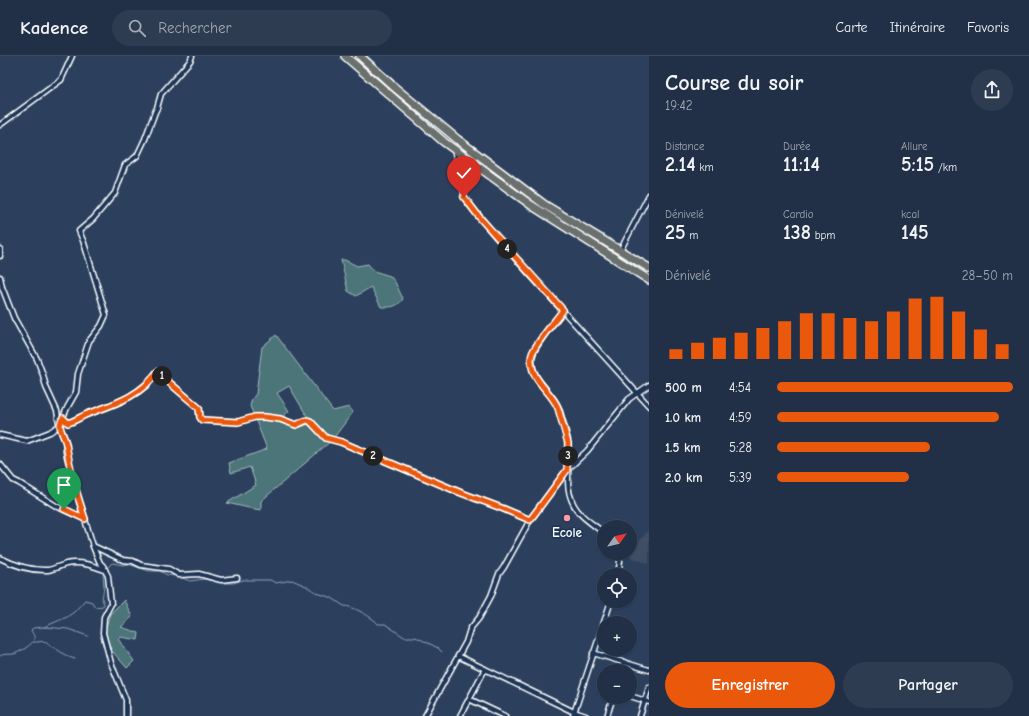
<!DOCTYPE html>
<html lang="fr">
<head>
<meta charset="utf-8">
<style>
	body { margin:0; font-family:"Comic Neue",sans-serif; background:#2d3c51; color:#f1f3f6; height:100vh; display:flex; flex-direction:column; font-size:15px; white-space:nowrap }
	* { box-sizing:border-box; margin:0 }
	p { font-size:13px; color:#a2a9b3 }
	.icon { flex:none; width:22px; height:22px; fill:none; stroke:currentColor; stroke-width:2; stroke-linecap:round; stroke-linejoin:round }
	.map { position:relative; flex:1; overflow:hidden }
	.side { display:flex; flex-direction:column; background:#213046; width:380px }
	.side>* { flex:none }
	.needle { width:26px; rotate:56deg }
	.tools { position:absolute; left:597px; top:464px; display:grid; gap:8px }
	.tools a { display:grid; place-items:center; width:40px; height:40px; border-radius:50%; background:#213046; box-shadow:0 1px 3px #0004,0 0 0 1px #3e4b5f; font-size:20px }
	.pin { position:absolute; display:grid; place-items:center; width:34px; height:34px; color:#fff; margin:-41px -17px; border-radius:50% 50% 50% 0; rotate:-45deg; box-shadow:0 0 4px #0007 }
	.pin .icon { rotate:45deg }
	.km { position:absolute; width:20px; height:20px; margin:-10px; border-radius:50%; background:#222; color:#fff; font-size:11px; line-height:20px; text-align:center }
	.round { display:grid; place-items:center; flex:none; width:42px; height:42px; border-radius:21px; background:#2d3c51 }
	.overview { display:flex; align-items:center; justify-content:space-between; height:68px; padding:0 16px }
	h1 { font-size:22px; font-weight:800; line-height:30px }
	.metrics { display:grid; grid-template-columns:repeat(3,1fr); gap:6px; height:68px; padding:4px 16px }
	.metrics div { display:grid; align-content:center }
	.metrics b { font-size:20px; font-weight:800 }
	.metrics small { font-size:11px; font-weight:400 }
	.metrics p { font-size:11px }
	.chart { height:112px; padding:8px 16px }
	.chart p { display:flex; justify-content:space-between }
	.chart svg { width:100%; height:72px; margin-top:4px; stroke:#ea580c; stroke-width:6 }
	.cta { display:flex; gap:8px; margin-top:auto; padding:8px 16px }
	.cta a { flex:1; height:46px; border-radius:24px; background:#ea580c; color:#fff; font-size:16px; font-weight:800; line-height:46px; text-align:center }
	.cta a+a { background:#2d3c51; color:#f1f3f6 }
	ul { padding:0 16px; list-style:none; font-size:13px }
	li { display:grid; grid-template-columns:64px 48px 1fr; align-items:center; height:30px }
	li i { height:10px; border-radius:5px; background:#ea580c }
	header { display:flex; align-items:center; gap:24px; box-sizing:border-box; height:56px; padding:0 20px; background:#213046; border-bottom:1px solid #3e4b5f }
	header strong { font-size:19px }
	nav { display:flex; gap:22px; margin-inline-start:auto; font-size:14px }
	.search { width:280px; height:36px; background:#2d3c51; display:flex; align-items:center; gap:10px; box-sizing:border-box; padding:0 14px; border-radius:22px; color:#a2a9b3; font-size:15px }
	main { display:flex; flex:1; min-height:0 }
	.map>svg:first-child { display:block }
	.built { fill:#3f4d64 }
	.green { fill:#4b7479; stroke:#a5babc; fill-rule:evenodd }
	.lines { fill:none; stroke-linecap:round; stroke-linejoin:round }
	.stream { stroke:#8ba4b6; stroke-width:1 }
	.street-casing { stroke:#fff; stroke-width:7 }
	.highway-casing { stroke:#fff; stroke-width:10 }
	.street { stroke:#1d3557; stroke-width:4 }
	.highway { stroke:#6b706d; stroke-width:7 }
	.route-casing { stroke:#fff; stroke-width:8 }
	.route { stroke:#ea580c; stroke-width:5 }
	.poi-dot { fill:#ff9aa2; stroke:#1d3557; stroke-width:1.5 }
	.labels { text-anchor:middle; stroke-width:3; stroke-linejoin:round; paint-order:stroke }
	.poi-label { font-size:13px; font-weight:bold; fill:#fff; stroke:#1d3557 }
</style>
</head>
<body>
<header>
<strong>Kadence</strong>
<div class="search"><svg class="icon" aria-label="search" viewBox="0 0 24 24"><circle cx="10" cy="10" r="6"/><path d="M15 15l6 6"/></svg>Rechercher</div>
<nav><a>Carte</a><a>Itinéraire</a><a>Favoris</a></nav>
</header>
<main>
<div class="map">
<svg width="649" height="660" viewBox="0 0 649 660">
	<rect width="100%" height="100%" fill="#2c405d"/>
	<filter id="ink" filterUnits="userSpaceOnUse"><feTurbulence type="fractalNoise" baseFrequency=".025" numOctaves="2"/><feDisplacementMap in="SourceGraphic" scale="8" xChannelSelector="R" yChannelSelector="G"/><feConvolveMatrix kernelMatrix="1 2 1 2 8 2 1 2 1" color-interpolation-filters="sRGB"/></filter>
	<g filter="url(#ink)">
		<!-- built -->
		<polygon class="built" points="649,473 649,508 631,501 629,498"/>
		<!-- green -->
		<g class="green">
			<path d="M341 204H345L357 210 368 208 374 215 390 220 395 226 403 243C396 252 391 251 381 251L371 231 356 240 348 235Z"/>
			<path d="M276 279 333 355 349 351 353 356 332 384 261 445V454L249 452 227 447 256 429 250 411 231 417 229 407 267 393 250 350 252 343 256 338 262 291ZM289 330 310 365 293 369 280 363 289 355 277 337Z"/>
			<polygon points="124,544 132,561 121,571 139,577 138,584 121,581 118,583 134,605 127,612 112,595 104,577 110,558"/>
		</g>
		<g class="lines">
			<!-- stream -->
			<g class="stream">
				<polyline points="106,513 112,507 123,509 128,508 149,515 160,515 167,519 177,520"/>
				<path d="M180 521 190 525 204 523 223 527H233L243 524H270L276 527 292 524 306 530 317 537 332 542 344 550C351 549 374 562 378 568H385L404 581H414L418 582 438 592 442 596"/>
				<polyline points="44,571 68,573 88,580"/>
				<path d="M33 586C40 587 46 582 50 590 59 593 65 601 75 603"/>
				<path d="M0 600C5 597 8 599 13 598 17 598 34 588 34 583 35 580 32 577 31 574L33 572 44 571 67 561 74 556 85 544 92 546 95 551 103 550 104 548 102 543 104 531 103 518 104 515"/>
			</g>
			<defs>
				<g id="street">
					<polyline points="0,69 61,24 72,0"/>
					<polyline points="454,94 463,126 464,141 469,148 497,182 649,350"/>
					<polyline points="0,193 0,200"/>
					<polyline points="620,195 649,139"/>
					<polyline points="0,221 2,231 14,262 37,303 43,319 46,331 57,355 60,372 66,387 66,396 75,431 94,493 100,507 103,510 108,520 111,548 104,561 103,577 111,607 126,644 126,660"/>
					<path d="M563 255C555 265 532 291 532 303 531 326 552 334 559 353 562 364 567 376 568 388 571 407 564 427 572 445 578 460 592 467 604 477"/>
					<path d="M63 362 68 367C75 365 79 362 85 359 111 349 141 341 157 316L199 352 200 361 202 364 238 366 255 361H265L280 363 296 369 307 365H310L326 382 341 386 459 436 504 453 530 464"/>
					<polyline points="0,379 27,385 50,376 60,369 67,352 76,336 78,318 89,285 101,270 106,259 84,187 79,175 93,163 115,137 125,109 137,100 145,83 155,56 157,52 161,38 190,5 192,0"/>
					<polyline points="0,408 13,424 19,427 56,450 85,463"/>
					<polyline points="93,490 123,504 133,505 141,509 169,513 179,519 199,518 221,524 237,522"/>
					<path d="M0 502C14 509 32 515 48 514 54 513 60 510 66 508 80 505 91 509 105 514"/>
					<polyline points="618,519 620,505 618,497"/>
					<polyline points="593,597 649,614"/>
					<polyline points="458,600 574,656 586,660"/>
					<polyline points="621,615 624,606"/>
					<polyline points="630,640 649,646"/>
					<polyline points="469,643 505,660"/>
					<polyline points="425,660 466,586 470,573 479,562 491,540 499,518 504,511 530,464 567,414 587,395 629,343 649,329"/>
					<polyline points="460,660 485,613"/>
					<polyline points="573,660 611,545"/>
					<polyline points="607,660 613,641"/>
					<polyline points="640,660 649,631"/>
				</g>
				<g id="highway">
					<polyline points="345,0 444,86 531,149 649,224"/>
					<polyline points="360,0 393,30 457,83 545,149 649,212"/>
				</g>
			</defs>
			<!-- street casing -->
			<use href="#street" class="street-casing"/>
			<!-- highway casing -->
			<use href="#highway" class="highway-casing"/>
			<!-- street -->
			<use href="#street" class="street"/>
			<!-- highway -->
			<use href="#highway" class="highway"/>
		</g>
	</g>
	<g class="lines" filter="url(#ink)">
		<defs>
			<path id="route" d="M64 453 85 463C77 439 70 414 66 388 65 382 61 377 60 370 60 367 61 365 63 362L68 367C75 365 79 362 85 359 111 349 141 341 157 316L199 352 200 361 202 364 238 366 255 361H265L280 363 296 369 307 364 310 365 326 382 341 386 459 436 504 453 530 464 567 414 568 387 558 352C554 342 546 335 540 327 534 320 529 307 532 298 535 288 556 264 563 254L480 162 464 141"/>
		</defs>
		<!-- route casing -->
		<use href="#route" class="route-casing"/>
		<!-- route -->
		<use href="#route" class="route"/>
	</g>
	<!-- markers -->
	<circle class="poi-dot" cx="567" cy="462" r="4"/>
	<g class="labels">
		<!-- poi labels -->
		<g class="poi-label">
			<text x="567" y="481">Ecole</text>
		</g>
	</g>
</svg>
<div class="tools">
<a><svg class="needle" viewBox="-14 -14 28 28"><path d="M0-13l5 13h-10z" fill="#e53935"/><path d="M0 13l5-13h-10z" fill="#a2a9b3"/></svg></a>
<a><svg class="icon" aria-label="locate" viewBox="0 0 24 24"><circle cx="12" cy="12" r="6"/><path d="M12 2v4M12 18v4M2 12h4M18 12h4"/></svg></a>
<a>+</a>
<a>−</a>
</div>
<div class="pin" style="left:64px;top:453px;background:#1e9e55"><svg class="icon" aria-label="arrive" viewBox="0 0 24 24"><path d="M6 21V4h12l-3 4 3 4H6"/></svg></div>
<div class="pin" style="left:464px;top:141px;background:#d93025"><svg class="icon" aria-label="check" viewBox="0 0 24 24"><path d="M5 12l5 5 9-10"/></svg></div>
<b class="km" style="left:162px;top:320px">1</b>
<b class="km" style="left:373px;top:400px">2</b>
<b class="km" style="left:568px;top:400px">3</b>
<b class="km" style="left:507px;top:193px">4</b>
</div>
<section class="side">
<div class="overview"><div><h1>Course du soir</h1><p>19:42</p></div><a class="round"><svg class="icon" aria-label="share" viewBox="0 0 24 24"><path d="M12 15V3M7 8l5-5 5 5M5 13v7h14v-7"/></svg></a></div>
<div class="metrics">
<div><p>Distance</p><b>2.14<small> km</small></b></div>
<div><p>Durée</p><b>11:14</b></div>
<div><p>Allure</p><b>5:15<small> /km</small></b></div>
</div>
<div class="metrics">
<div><p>Dénivelé</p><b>25<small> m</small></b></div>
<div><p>Cardio</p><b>138<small> bpm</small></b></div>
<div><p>kcal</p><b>145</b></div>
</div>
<div class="chart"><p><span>Dénivelé</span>28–50 m</p>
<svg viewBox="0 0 160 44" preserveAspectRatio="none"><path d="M5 44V38M15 44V34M25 44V31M35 44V28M45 44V25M55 44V21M65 44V16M75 44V16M85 44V19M95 44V21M105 44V15M115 44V7M125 44V6M135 44V15M145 44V26M155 44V35"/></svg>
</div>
<ul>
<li><b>500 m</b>4:54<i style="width:100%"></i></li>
<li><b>1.0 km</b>4:59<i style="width:94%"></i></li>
<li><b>1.5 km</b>5:28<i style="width:65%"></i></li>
<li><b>2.0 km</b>5:39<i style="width:56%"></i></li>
</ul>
<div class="cta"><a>Enregistrer</a><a>Partager</a></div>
</section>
</main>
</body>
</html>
